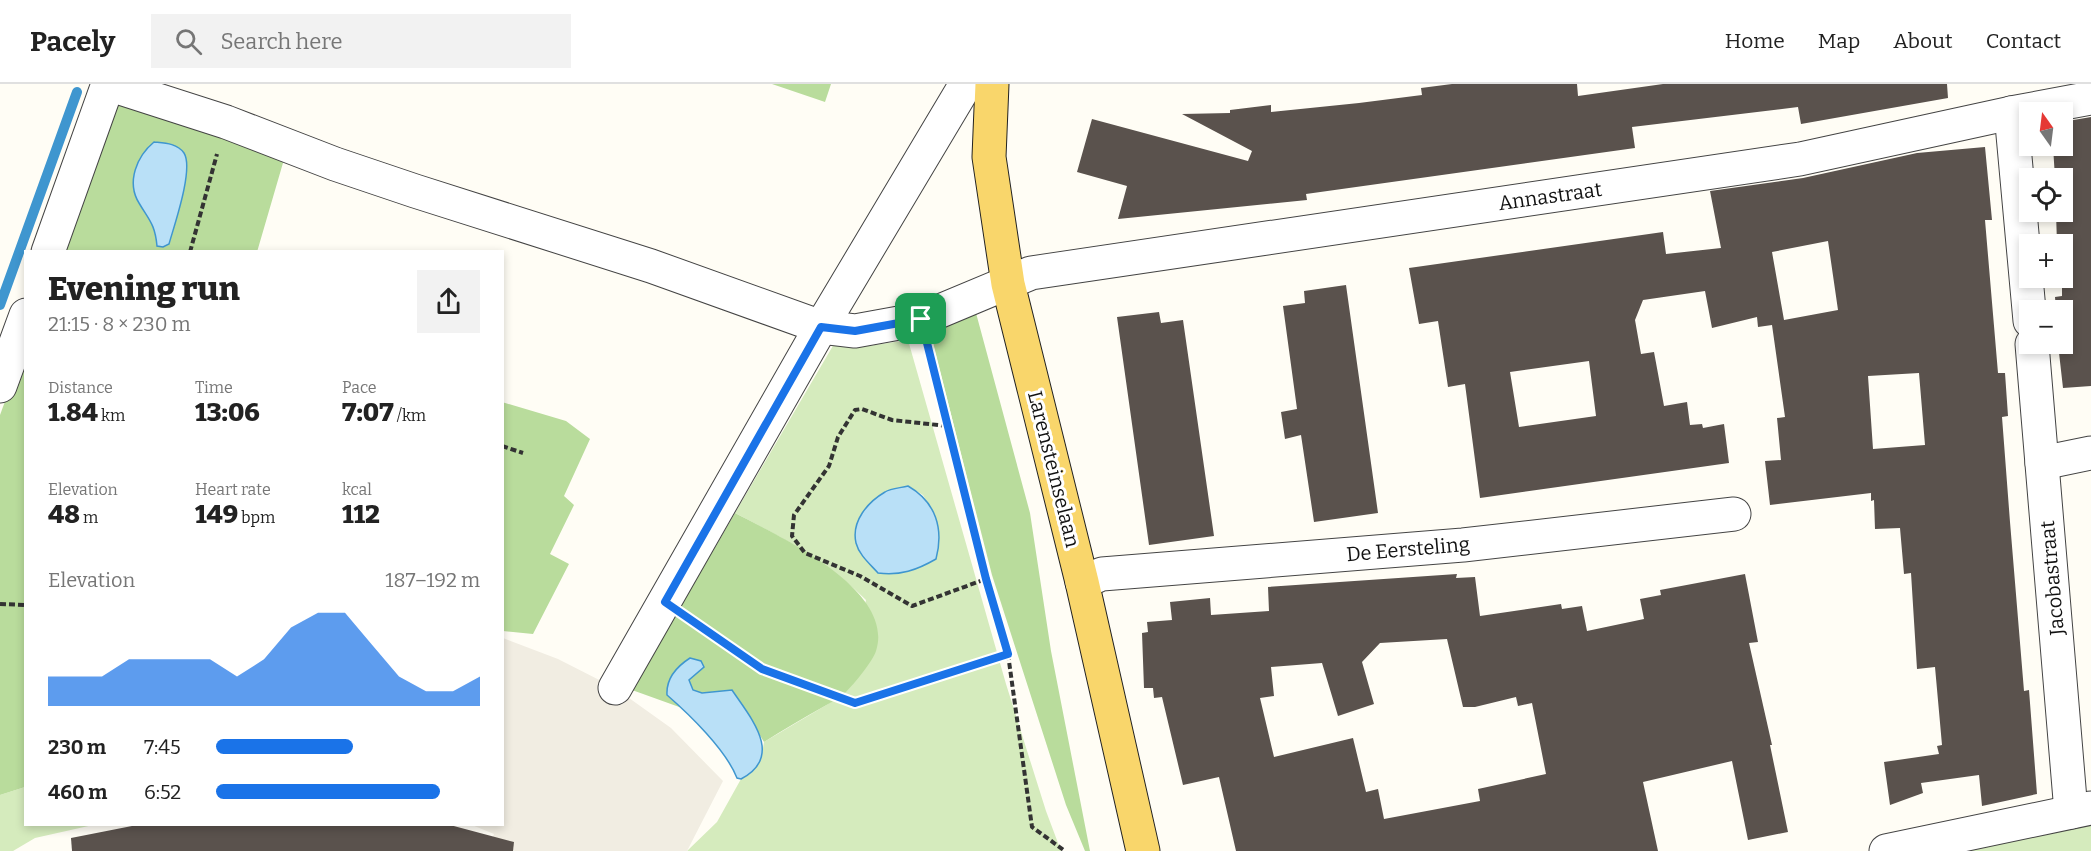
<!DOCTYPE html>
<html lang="en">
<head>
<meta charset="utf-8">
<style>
	body { margin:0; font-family:Bitter,serif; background:#f2f2f2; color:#222; height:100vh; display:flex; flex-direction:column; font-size:22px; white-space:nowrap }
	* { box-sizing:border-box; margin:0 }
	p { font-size:20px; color:#767676 }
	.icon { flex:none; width:33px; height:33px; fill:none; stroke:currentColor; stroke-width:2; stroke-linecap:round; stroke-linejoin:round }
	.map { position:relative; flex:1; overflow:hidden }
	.side { position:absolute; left:24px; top:166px; width:480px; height:576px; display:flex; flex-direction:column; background:#fff; border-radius:0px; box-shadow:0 3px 9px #0003 }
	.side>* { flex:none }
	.needle { width:39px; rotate:346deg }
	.buttons { position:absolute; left:2019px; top:18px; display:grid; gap:12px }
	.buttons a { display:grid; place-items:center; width:54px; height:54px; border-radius:0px; background:#fff; box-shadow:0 3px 9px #0003; font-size:30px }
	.pin { position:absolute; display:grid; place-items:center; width:51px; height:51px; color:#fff; margin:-26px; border-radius:12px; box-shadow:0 3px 9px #0006 }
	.round { display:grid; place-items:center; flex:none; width:63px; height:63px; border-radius:0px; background:#f2f2f2 }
	.headline { display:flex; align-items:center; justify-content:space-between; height:102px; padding:0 24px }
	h1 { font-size:33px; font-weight:800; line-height:45px }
	.figures { display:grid; grid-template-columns:repeat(3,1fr); gap:9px; height:102px; padding:6px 24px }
	.figures div { display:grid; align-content:center }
	.figures b { font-size:26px; font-weight:800 }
	.figures small { font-size:16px; font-weight:400 }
	.figures p { font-size:16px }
	.chart { height:168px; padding:12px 24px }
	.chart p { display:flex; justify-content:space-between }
	.chart svg { width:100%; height:108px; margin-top:6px; fill:#1a73e8; opacity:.7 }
	ul { padding:0 24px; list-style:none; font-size:20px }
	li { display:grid; grid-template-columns:96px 72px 1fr; align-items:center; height:45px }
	li i { height:15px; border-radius:8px; background:#1a73e8 }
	header { display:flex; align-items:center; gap:36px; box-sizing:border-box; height:84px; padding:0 30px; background:#fff; border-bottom:2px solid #e0e0e0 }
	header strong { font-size:28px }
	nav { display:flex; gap:33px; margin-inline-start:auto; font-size:21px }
	.search { width:420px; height:54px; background:#f2f2f2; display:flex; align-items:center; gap:15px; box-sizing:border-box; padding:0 21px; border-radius:0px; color:#767676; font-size:22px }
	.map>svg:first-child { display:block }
	.green { fill:#d5ebbd; fill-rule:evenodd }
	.forest { fill:#b9dc9c; fill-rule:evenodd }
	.plaza { fill:#f1ede2 }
	.water { fill:#b9e0f7; stroke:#3f96cf; stroke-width:1.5 }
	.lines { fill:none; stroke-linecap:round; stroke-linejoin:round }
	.stream { stroke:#3f96cf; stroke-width:10 }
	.building { fill:#5a524d; fill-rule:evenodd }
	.minor-casing { stroke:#444; stroke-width:35 }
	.major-casing { stroke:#222; stroke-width:35 }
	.path { stroke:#333; stroke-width:4; stroke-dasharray:6 3; stroke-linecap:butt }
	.minor { stroke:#fff; stroke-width:33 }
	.major { stroke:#f9d66b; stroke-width:33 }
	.route-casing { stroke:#fff; stroke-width:12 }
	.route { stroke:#1a73e8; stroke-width:8 }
	.labels { text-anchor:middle; stroke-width:6; stroke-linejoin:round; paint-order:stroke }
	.street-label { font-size:20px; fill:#111; stroke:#fff }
</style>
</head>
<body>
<header>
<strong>Pacely</strong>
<div class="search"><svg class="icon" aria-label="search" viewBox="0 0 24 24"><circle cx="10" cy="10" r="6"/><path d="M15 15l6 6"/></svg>Search here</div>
<nav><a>Home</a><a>Map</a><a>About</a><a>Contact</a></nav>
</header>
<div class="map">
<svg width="2091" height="767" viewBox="0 0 2091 767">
	<rect width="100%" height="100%" fill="#fffdf5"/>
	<!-- green -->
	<g class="green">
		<path d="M908 256 1006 600 1046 727 1061 767H687L717 738 741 695 750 690 762 670 764 658 845 610 866 516C828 478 782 453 735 429L834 260 868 262ZM908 402 923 411 935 432 856 458C860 416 873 418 908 402Z"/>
		<polygon points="25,703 26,741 93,741 35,754 13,767 0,767 0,711"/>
		<polygon points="2091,723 2091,767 1965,767"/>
	</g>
	<!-- forest -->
	<g class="forest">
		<polygon points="772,0 831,0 825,18"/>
		<path d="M113 12 285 72 257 168H61ZM187 81 185 92 157 162C155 143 150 132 138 118Z"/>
		<polygon points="976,229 1030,429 1051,567 1090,767 1085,767 1066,721 992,491 929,244"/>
		<polygon points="25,263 25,703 0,711 0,331"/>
		<polygon points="502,318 566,337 590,355 564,412 574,421 550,470 569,480 533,550 503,547"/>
		<path d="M735 429C778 452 896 505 876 567 873 577 854 600 846 608 841 614 831 618 823 623 803 634 783 646 764 658L732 606 702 609 693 606 689 596 704 583 690 574C676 583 666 595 667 611L682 624 632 606Z"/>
	</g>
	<!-- plaza -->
	<polygon class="plaza" points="503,554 558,575 615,604 671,644 723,697 687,767 515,767 506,765 488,767 494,750 472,741 502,741"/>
	<!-- water -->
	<g class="water">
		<path d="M154 58C164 59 177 59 184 69 194 85 174 142 169 160L163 163 157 162C155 140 149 136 139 119 126 98 137 72 154 58Z"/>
		<path d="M908 402C936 418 944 445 936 475 917 486 900 492 878 489 870 480 859 471 856 459 851 437 868 418 885 408 891 404 901 404 908 402Z"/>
		<path d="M690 574 701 577 704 583 689 596 693 606 702 609 732 606C750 633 785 672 741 695L737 694C726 666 690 631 667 611 666 595 676 583 690 574Z"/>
	</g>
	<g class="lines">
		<!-- stream -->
		<polyline class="stream" points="0,221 77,8"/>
	</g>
	<!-- building -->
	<g class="building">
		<polygon points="1452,0 1577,0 1578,12 1663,0 1947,0 1948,14 1801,40 1798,23 1632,43 1635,64 1306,110 1307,116 1118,135 1127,102 1077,88 1092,35 1248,77 1252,67 1182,30 1230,29 1230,26 1271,21 1271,28 1359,19 1422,11 1421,4"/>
		<polygon points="2091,33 2091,302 2063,304 2058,260 2062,260 2062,226 2056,226 2055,213 2062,212 2062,160 2057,160 2056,128 2062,128 2062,94 2055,94 2053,62 2062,62 2062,38"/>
		<path d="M1985 63 1992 136H1985L1998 289H2005L2008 332 2002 333 2010 438 2024 607 2029 606 2037 710 1982 722 1979 691 1921 699 1923 709 1890 721 1884 678 1939 670 1937 662 1942 661 1935 583 1917 585 1911 489 1904 490 1900 444 1875 445 1874 416 1871 417V409L1770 421 1765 377 1781 376 1777 334 1785 333 1772 241 1758 243 1757 233 1712 244 1705 207 1643 216 1635 236 1641 270 1654 268 1664 322 1687 318 1690 341 1702 340 1703 344 1724 340 1729 379 1480 414 1465 300 1448 303 1438 237 1419 240 1409 184 1663 148 1666 170 1721 164 1710 107 1803 94 1917 69ZM1828 157 1838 226 1784 236 1772 168ZM1589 277 1596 332 1519 343 1510 288ZM1919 289 1925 361 1873 365 1868 292Z"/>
		<polygon points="1346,201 1378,429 1314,438 1301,351 1285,355 1281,328 1297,325 1283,222 1305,219 1304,207"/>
		<polygon points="1159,228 1161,239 1183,236 1214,452 1149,461 1117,233"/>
		<path d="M1457 490 1456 494 1475 493 1480 532 1561 520 1562 525 1582 522 1587 547 1644 535 1640 515 1661 511 1660 506 1745 490 1758 558 1749 559 1772 661H1770L1788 748 1748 756 1732 677 1643 698 1658 767H1236L1219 693 1183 701 1162 613 1154 614 1153 604H1144L1142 549 1148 548 1147 538 1172 536 1170 518 1210 514 1211 531 1269 527 1268 503ZM1447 555 1463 623H1475L1516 613 1518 622 1532 619 1546 690 1478 705 1480 717 1384 735 1378 705 1366 708 1353 654 1274 673 1260 614 1274 612 1271 583 1322 579 1338 632 1374 620 1362 578 1380 559Z"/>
		<polygon points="137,741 450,741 514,758 513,767 72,767 71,754"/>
	</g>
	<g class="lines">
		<defs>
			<g id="minor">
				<polyline points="2011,29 2030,237"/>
				<polyline points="48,168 108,0 226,38 335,80 415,107 651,182 821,243 855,247 921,235 1031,189 1800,75 2011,29 2091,14"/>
				<polyline points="2032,260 2071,728"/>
				<polyline points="0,302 26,231"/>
				<polyline points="2042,379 2091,369"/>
				<polyline points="1082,498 1102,490 1463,461 1734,430"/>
				<polyline points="615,604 821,243 966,0"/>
				<polyline points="1886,767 2091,724"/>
			</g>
			<polyline id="major" points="992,0 989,73 1008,200 1082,498 1143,767"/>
		</defs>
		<!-- minor casing -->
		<use href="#minor" class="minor-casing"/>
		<!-- major casing -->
		<use href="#major" class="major-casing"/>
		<!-- path -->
		<g class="path">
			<polyline points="190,168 217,70"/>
			<polyline points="947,342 892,336 862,325 855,326 838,353 829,382 794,431 792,452 805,469 860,492 912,522 986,495"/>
			<polyline points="502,362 523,369"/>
			<polyline points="0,520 26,521"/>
			<polyline points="692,537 762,585 855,619 1008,570 986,495 929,268"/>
			<polyline points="1008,570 1032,743 1065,767"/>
		</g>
		<!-- minor -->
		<use href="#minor" class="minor"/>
		<!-- major -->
		<use href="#major" class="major"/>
	</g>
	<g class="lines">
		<defs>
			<polygon id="route" points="921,235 986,495 1008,570 855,619 762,585 665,518 821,243 855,247"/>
		</defs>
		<!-- route casing -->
		<use href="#route" class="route-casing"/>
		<!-- route -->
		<use href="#route" class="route"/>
	</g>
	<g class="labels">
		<!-- street labels -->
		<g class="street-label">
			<text transform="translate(1550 112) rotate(-8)" y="7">Annastraat</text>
			<text transform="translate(1054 385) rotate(76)" y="7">Larensteinselaan</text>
			<text transform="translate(1408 465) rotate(-5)" y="7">De Eersteling</text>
			<text transform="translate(2052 494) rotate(-95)" y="7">Jacobastraat</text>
		</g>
	</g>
</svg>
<div class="buttons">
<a><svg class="needle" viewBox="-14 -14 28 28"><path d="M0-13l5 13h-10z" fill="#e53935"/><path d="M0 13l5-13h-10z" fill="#767676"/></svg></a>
<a><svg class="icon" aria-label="locate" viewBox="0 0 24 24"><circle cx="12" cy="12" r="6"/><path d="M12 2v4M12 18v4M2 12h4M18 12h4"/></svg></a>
<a>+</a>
<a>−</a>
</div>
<div class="pin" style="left:921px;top:235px;background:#1e9e55"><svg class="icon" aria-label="arrive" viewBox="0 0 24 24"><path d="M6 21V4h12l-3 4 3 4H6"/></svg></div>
<section class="side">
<div class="headline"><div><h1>Evening run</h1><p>21:15 · 8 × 230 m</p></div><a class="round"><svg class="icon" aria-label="share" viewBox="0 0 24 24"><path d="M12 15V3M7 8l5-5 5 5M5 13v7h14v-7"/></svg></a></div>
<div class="figures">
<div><p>Distance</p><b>1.84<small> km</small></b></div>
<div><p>Time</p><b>13:06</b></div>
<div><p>Pace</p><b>7:07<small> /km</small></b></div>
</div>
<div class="figures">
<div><p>Elevation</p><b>48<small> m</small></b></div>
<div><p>Heart rate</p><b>149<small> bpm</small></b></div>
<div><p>kcal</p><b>112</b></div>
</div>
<div class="chart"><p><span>Elevation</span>187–192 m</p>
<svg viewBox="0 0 160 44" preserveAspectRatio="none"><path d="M0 44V32L10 32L20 32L30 25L40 25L50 25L60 25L70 32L80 25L90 12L100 6L110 6L120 19L130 32L140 38L150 38L160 32V44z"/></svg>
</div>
<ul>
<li><b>230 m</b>7:45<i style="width:52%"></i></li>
<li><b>460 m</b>6:52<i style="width:85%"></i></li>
</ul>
</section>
</div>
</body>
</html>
